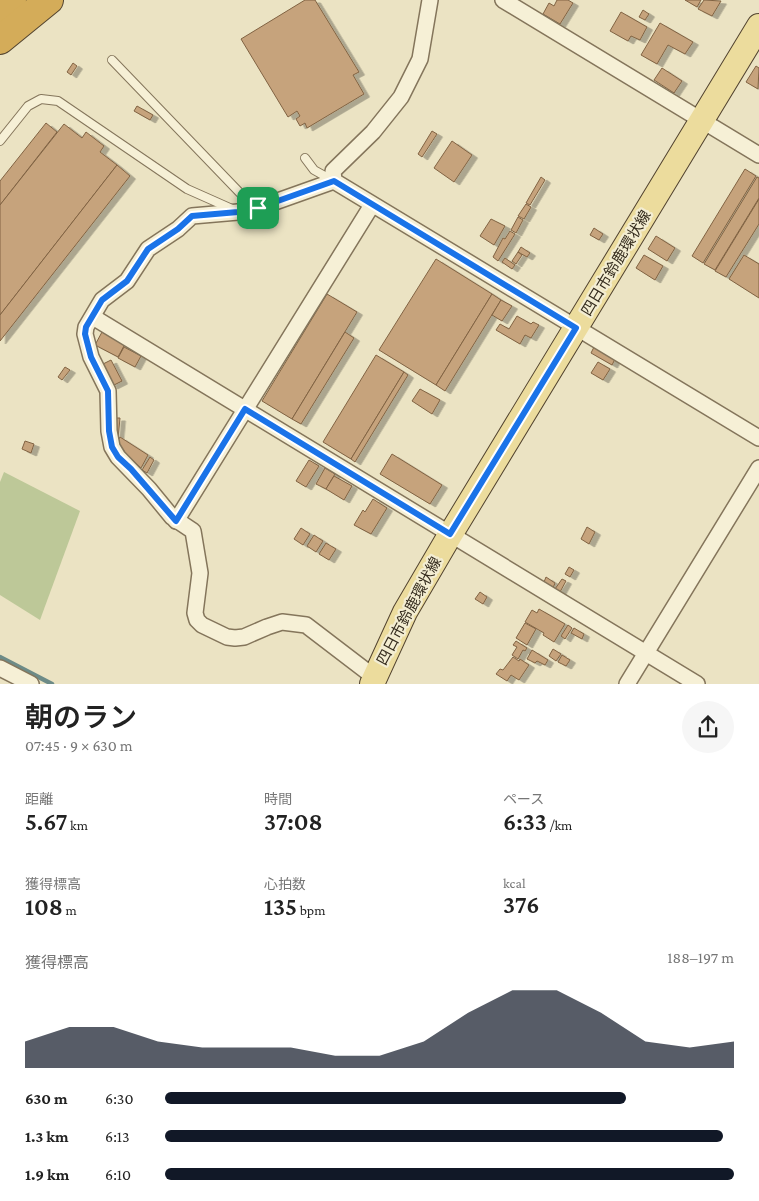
<!DOCTYPE html>
<html lang="ja">
<head>
<meta charset="utf-8">
<style>
	body { margin:0; font-family:"Crimson Pro","Noto Sans JP",serif; background:#f6f6f6; color:#222; height:100vh; display:flex; flex-direction:column; font-size:19px; white-space:nowrap }
	* { box-sizing:border-box; margin:0 }
	p { font-size:16px; color:#767676 }
	.icon { flex:none; width:28px; height:28px; fill:none; stroke:currentColor; stroke-width:2; stroke-linecap:round; stroke-linejoin:round }
	.map { position:relative; height:684px; overflow:hidden }
	.drawer { display:flex; flex-direction:column; background:#fff; flex:1 }
	.drawer>* { flex:none }
	.pin { position:absolute; display:grid; place-items:center; width:42px; height:42px; color:#fff; margin:-21px; border-radius:10px; box-shadow:0 2px 8px #0006 }
	.round { display:grid; place-items:center; flex:none; width:52px; height:52px; border-radius:26px; background:#f6f6f6 }
	.head { display:flex; align-items:center; justify-content:space-between; height:85px; padding:0 25px }
	h1 { font-size:28px; font-weight:600; line-height:38px }
	.metrics { display:grid; grid-template-columns:repeat(3,1fr); gap:8px; height:85px; padding:5px 25px }
	.metrics div { display:grid; align-content:center }
	.metrics b { font-size:25px; font-weight:600 }
	.metrics small { font-size:14px; font-weight:400 }
	.metrics p { font-size:14px }
	.chart { height:140px; padding:10px 25px }
	.chart p { display:flex; justify-content:space-between }
	.chart svg { width:100%; height:90px; margin-top:5px; fill:#111827; opacity:.7 }
	ul { padding:0 25px; list-style:none; font-size:16px }
	li { display:grid; grid-template-columns:80px 60px 1fr; align-items:center; height:38px }
	li i { height:12px; border-radius:6px; background:#111827 }
	.map>svg:first-child { display:block }
	.green { fill:#bdc898 }
	.lines { fill:none; stroke-linecap:round; stroke-linejoin:round }
	.stream { stroke:#6d8b87; stroke-width:4.5 }
	.building { fill:#c6a37c; stroke:#816343; filter:url(#shadow) }
	.lane-casing { stroke:#84755b; stroke-width:10 }
	.street-casing { stroke:#84755b; stroke-width:18 }
	.primary-casing { stroke:#52432f; stroke-width:26 }
	.highway-casing { stroke:#52432f; stroke-width:30 }
	.lane { stroke:#f6f0d6; stroke-width:8 }
	.street { stroke:#f6f0d6; stroke-width:15 }
	.primary { stroke:#ecdc9d; stroke-width:24 }
	.highway { stroke:#d4ac59; stroke-width:28 }
	.route-casing { stroke:#fff; stroke-width:10 }
	.route { stroke:#1a73e8; stroke-width:6 }
	.labels { text-anchor:middle; stroke-width:4.5; stroke-linejoin:round; paint-order:stroke }
	.street-label { font-size:15px; fill:#352c1e; stroke:#f3edd2 }
</style>
</head>
<body>
<div class="map">
<svg width="759" height="684" viewBox="0 0 759 684">
	<defs>
		<filter id="shadow"><feDropShadow dx="5.5" dy="3" stdDeviation="0" flood-color="#0004"/></filter>
	</defs>
	<rect width="100%" height="100%" fill="#ebe3c3"/>
	<!-- green -->
	<polygon class="green" points="4,472 80,511 40,620 0,595 0,482"/>
	<g class="lines">
		<!-- stream -->
		<polyline class="stream" points="0,657 52,684"/>
	</g>
	<!-- building -->
	<g class="building">
		<polygon points="305,0 315,0 359,72 353,75 364,94 307,128 305,123 300,126 296,119 300,116 297,111 288,117 241,39"/>
		<polygon points="557,0 568,0 573,3 560,24 543,14 549,3 554,6"/>
		<polygon points="685,0 701,0 697,7"/>
		<polygon points="704,0 721,1 712,16 698,9"/>
		<polygon points="643,10 649,14 645,20 639,17"/>
		<polygon points="621,12 647,27 640,40 631,36 628,41 610,31"/>
		<polygon points="660,23 693,42 685,54 668,45 657,64 641,55"/>
		<polygon points="73,63 77,66 71,75 67,72"/>
		<polygon points="756,66 759,68 758,89 746,82"/>
		<polygon points="662,68 682,81 674,93 654,80"/>
		<polygon points="137,106 153,115 150,120 134,111"/>
		<polygon points="46,123 57,132 0,205 0,181"/>
		<polygon points="64,124 82,138 86,132 104,146 100,152 117,165 0,315 0,205"/>
		<polygon points="432,131 437,134 422,157 418,154"/>
		<polygon points="452,141 472,155 454,182 434,168"/>
		<polygon points="117,165 130,176 0,341 0,315"/>
		<polygon points="745,169 756,176 703,263 692,256"/>
		<polygon points="541,177 545,180 530,205 526,203"/>
		<polygon points="757,177 759,178 759,198 715,270 704,264"/>
		<polygon points="759,199 759,224 726,277 715,271"/>
		<polygon points="526,204 531,207 524,219 518,216"/>
		<polygon points="518,217 523,220 516,233 511,230"/>
		<polygon points="491,219 505,226 494,245 480,236"/>
		<polygon points="594,228 603,234 599,240 590,235"/>
		<polygon points="510,231 515,234 498,261 493,257 503,238 505,239"/>
		<polygon points="656,236 675,248 667,261 648,249"/>
		<polygon points="521,247 530,253 527,257 518,252"/>
		<polygon points="518,252 522,255 516,264 512,261"/>
		<polygon points="644,255 663,266 655,280 636,268"/>
		<polygon points="744,255 759,264 759,298 729,279"/>
		<polygon points="505,258 515,265 512,269 502,262"/>
		<polygon points="436,259 492,294 436,385 379,350"/>
		<polygon points="327,294 357,312 292,419 262,401"/>
		<polygon points="492,294 501,300 445,391 436,385"/>
		<polygon points="501,300 512,306 502,321 492,315"/>
		<polygon points="517,316 531,324 533,322 539,325 531,338 525,335 520,344 496,330 500,324 509,329"/>
		<polygon points="102,332 125,344 118,357 95,345"/>
		<polygon points="345,332 354,338 301,424 292,419"/>
		<polygon points="124,347 141,356 135,367 118,358"/>
		<polygon points="594,347 615,359 612,365 591,353"/>
		<polygon points="376,355 404,372 351,459 323,442"/>
		<polygon points="111,360 122,381 112,386 101,365"/>
		<polygon points="598,362 610,369 603,380 591,373"/>
		<polygon points="65,367 70,370 62,380 58,377"/>
		<polygon points="404,372 408,375 355,462 351,459"/>
		<polygon points="420,389 440,400 432,414 412,401"/>
		<polygon points="116,418 120,418 118,439 114,439"/>
		<polygon points="120,437 148,455 141,468 128,456 117,442"/>
		<polygon points="25,441 34,444 31,453 22,449"/>
		<polygon points="392,454 442,485 430,504 380,474"/>
		<polygon points="150,457 154,460 147,473 142,470"/>
		<polygon points="309,460 319,466 306,487 296,481"/>
		<polygon points="325,468 335,474 326,489 316,484"/>
		<polygon points="334,476 352,486 344,500 326,489"/>
		<polygon points="373,499 387,508 371,534 354,525 363,510 365,512"/>
		<polygon points="587,527 595,532 589,544 581,539"/>
		<polygon points="301,528 310,534 303,545 294,539"/>
		<polygon points="314,535 323,541 316,552 307,546"/>
		<polygon points="326,543 336,549 329,560 319,554"/>
		<polygon points="569,567 574,570 570,577 565,574"/>
		<polygon points="546,577 555,583 553,588 544,582"/>
		<polygon points="562,579 566,581 560,592 555,589"/>
		<polygon points="480,592 487,597 483,604 475,599"/>
		<polygon points="539,609 565,624 554,642 543,635 544,633 525,622 532,610 537,613"/>
		<polygon points="525,623 536,629 527,645 516,638"/>
		<polygon points="568,625 572,628 565,639 561,636"/>
		<polygon points="574,628 584,634 582,639 571,633"/>
		<polygon points="516,641 527,648 525,651 523,650 518,659 512,655 517,647 513,645"/>
		<polygon points="553,649 561,654 556,661 549,656"/>
		<polygon points="532,650 548,660 545,665 537,661 535,663 527,659"/>
		<polygon points="562,655 570,660 566,666 558,662"/>
		<polygon points="513,657 519,661 520,659 529,665 519,680 511,675 507,681 496,674 500,669 503,670"/>
	</g>
	<g class="lines">
		<defs>
			<g id="lane">
				<polyline points="112,60 240,193 257,207"/>
				<polyline points="0,141 28,106 41,99 58,101 187,189 232,209"/>
				<polyline points="305,158 314,170 332,180"/>
			</g>
			<g id="street">
				<polyline points="430,0 420,59 401,97 373,132 333,171 334,181 759,438"/>
				<polyline points="503,0 759,155"/>
				<polyline points="334,181 258,208 238,212 192,216 178,229 148,249 127,281 102,300 86,327 85,334 91,357 108,391 109,431 112,447 118,457 149,489 172,517 193,531 200,573 195,613 197,620 202,625 227,637 235,638 244,637 267,627 282,622 306,625 374,677"/>
				<polyline points="93,317 697,684"/>
				<polyline points="176,521 372,205"/>
				<polyline points="0,668 31,684"/>
				<polyline points="627,684 759,468"/>
			</g>
			<polyline id="primary" points="372,684 405,612 450,535 759,26"/>
			<g id="highway">
				<polyline points="0,13 12,0"/>
				<polyline points="0,40 49,0"/>
			</g>
		</defs>
		<!-- lane casing -->
		<use href="#lane" class="lane-casing"/>
		<!-- street casing -->
		<use href="#street" class="street-casing"/>
		<!-- primary casing -->
		<use href="#primary" class="primary-casing"/>
		<!-- highway casing -->
		<use href="#highway" class="highway-casing"/>
		<!-- lane -->
		<use href="#lane" class="lane"/>
		<!-- street -->
		<use href="#street" class="street"/>
		<!-- primary -->
		<use href="#primary" class="primary"/>
		<!-- highway -->
		<use href="#highway" class="highway"/>
	</g>
	<g class="lines">
		<defs>
			<polygon id="route" points="334,181 576,328 450,534 245,409 176,521 131,469 118,457 112,447 109,431 108,391 91,357 85,334 86,327 102,300 127,281 148,249 178,229 192,216 238,212 258,208"/>
		</defs>
		<!-- route casing -->
		<use href="#route" class="route-casing"/>
		<!-- route -->
		<use href="#route" class="route"/>
	</g>
	<g class="labels">
		<!-- street labels -->
		<g class="street-label">
			<text transform="translate(616 263) rotate(-59)" y="5">四日市鈴鹿環状線</text>
			<text transform="translate(409 611) rotate(-62)" y="5">四日市鈴鹿環状線</text>
		</g>
	</g>
</svg>
<div class="pin" style="left:258px;top:208px;background:#1e9e55"><svg class="icon" aria-label="arrive" viewBox="0 0 24 24"><path d="M6 21V4h12l-3 4 3 4H6"/></svg></div>
</div>
<section class="drawer">
<div class="head"><div><h1>朝のラン</h1><p>07:45 · 9 × 630 m</p></div><a class="round"><svg class="icon" aria-label="share" viewBox="0 0 24 24"><path d="M12 15V3M7 8l5-5 5 5M5 13v7h14v-7"/></svg></a></div>
<div class="metrics">
<div><p>距離</p><b>5.67<small> km</small></b></div>
<div><p>時間</p><b>37:08</b></div>
<div><p>ペース</p><b>6:33<small> /km</small></b></div>
</div>
<div class="metrics">
<div><p>獲得標高</p><b>108<small> m</small></b></div>
<div><p>心拍数</p><b>135<small> bpm</small></b></div>
<div><p>kcal</p><b>376</b></div>
</div>
<div class="chart"><p><span>獲得標高</span>188–197 m</p>
<svg viewBox="0 0 160 44" preserveAspectRatio="none"><path d="M0 44V31L10 24L20 24L30 31L40 34L50 34L60 34L70 38L80 38L90 31L100 17L110 6L120 6L130 17L140 31L150 34L160 31V44z"/></svg>
</div>
<ul>
<li><b>630 m</b>6:30<i style="width:81%"></i></li>
<li><b>1.3 km</b>6:13<i style="width:98%"></i></li>
<li><b>1.9 km</b>6:10<i style="width:100%"></i></li>
</ul>
</section>
</body>
</html>
